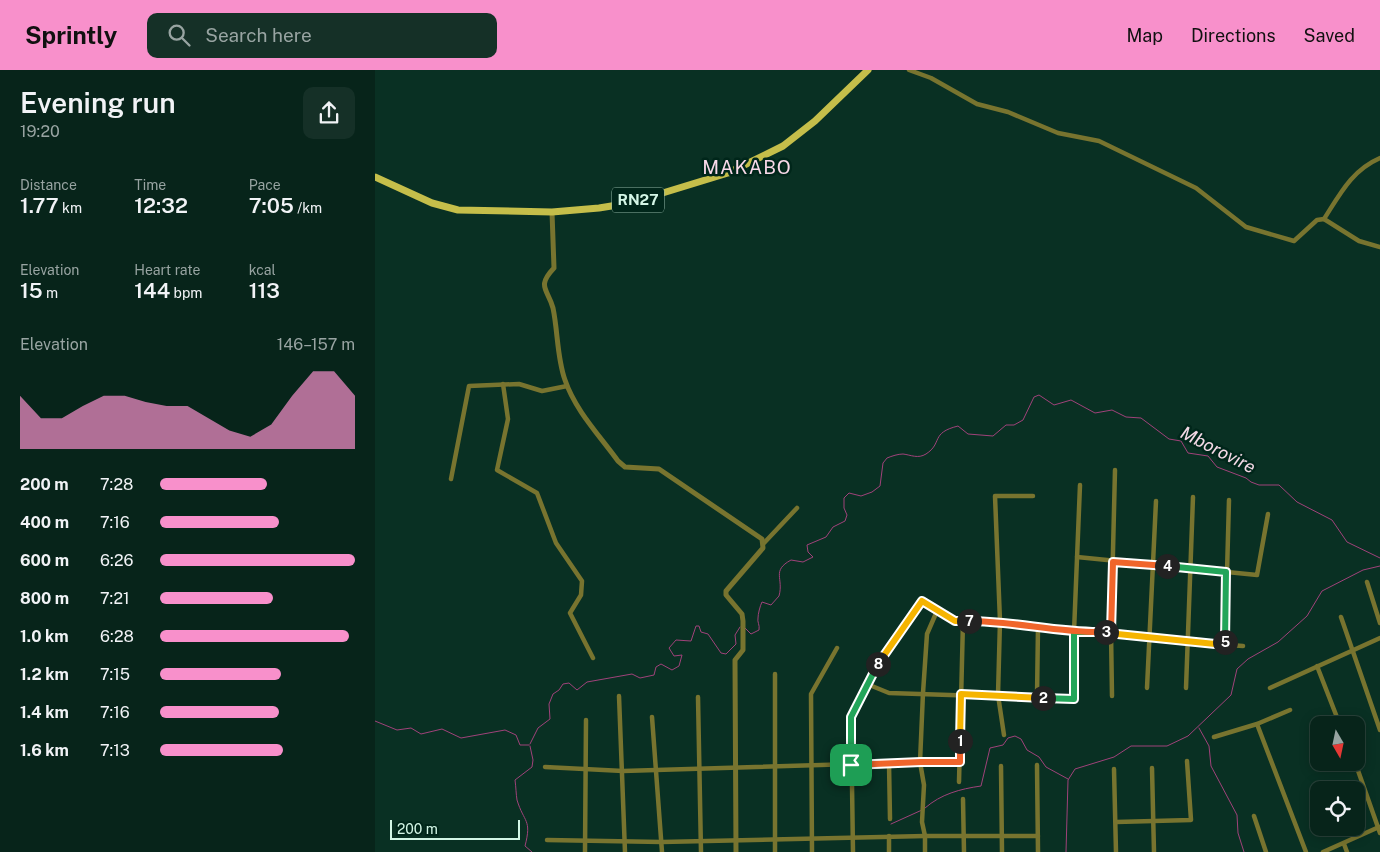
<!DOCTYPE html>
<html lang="en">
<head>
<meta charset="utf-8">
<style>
	body { margin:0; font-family:"Public Sans",sans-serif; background:#153027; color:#f1f3f6; height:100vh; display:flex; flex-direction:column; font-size:19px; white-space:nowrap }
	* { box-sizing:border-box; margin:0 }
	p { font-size:16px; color:#98a4a2 }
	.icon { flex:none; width:28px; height:28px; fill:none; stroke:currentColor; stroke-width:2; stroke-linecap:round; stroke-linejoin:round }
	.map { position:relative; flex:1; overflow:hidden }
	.side { display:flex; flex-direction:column; background:#07241a; width:375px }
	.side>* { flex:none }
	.needle { width:32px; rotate:171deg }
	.fabs { position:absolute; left:935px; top:646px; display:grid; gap:10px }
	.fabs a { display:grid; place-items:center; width:55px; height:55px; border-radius:10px; background:#07241a; box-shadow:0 2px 12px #0003,0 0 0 1px #284139; font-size:25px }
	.scale { position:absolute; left:15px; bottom:12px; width:130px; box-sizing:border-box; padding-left:5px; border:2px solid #d3f6e6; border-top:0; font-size:14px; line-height:18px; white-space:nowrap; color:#d3f6e6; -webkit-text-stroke:4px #00261a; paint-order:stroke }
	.pin { position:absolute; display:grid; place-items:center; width:42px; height:42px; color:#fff; margin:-21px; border-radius:10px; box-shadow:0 2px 8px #0006 }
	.km { position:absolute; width:25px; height:25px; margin:-12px; border-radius:50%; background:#222; color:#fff; font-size:14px; line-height:25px; text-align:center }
	.round { display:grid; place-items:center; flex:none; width:52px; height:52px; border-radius:10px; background:#153027 }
	.head { display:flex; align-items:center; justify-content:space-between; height:85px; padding:0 20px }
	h1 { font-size:28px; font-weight:600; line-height:38px }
	.metrics { display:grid; grid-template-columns:repeat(3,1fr); gap:8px; height:85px; padding:5px 20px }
	.metrics div { display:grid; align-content:center }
	.metrics b { font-size:21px; font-weight:600 }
	.metrics small { font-size:14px; font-weight:400 }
	.metrics p { font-size:14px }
	.chart { height:140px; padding:10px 20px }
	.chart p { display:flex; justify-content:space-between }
	.chart svg { width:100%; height:90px; margin-top:5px; fill:#f890cb; opacity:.7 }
	ul { padding:0 20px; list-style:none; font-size:16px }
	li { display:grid; grid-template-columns:80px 60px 1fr; align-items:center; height:38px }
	li i { height:12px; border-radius:6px; background:#f890cb }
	header { display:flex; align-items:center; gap:30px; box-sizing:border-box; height:70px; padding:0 25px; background:#f890cb; color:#111 }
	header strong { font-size:24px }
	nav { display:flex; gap:28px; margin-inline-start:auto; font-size:18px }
	.search { width:350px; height:45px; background:#153027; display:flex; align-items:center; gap:12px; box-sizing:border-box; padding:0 18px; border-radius:10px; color:#98a4a2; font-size:19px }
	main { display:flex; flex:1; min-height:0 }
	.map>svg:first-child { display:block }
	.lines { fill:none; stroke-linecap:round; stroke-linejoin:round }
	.stream { stroke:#a0427a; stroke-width:1 }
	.minor { stroke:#78742f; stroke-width:4.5 }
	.tertiary { stroke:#78742f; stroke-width:5 }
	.primary { stroke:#c5be4a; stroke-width:7 }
	.split-1-casing { stroke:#fff; stroke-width:10 }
	.split-2-casing { stroke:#fff; stroke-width:10 }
	.split-3-casing { stroke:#fff; stroke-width:10 }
	.split-4-casing { stroke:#fff; stroke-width:10 }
	.split-5-casing { stroke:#fff; stroke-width:10 }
	.split-6-casing { stroke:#fff; stroke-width:10 }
	.split-7-casing { stroke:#fff; stroke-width:10 }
	.split-8-casing { stroke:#fff; stroke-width:10 }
	.split-9-casing { stroke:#fff; stroke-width:10 }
	.split-1 { stroke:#f0652b; stroke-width:6 }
	.split-2 { stroke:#f5b400; stroke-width:6 }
	.split-3 { stroke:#22a559; stroke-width:6 }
	.split-4 { stroke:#f0652b; stroke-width:6 }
	.split-5 { stroke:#22a559; stroke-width:6 }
	.split-6 { stroke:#f5b400; stroke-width:6 }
	.split-7 { stroke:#f0652b; stroke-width:6 }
	.split-8 { stroke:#f5b400; stroke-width:6 }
	.split-9 { stroke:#22a559; stroke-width:6 }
	.labels { text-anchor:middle; stroke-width:5; stroke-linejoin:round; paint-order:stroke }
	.shield { fill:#00261a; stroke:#94b8a9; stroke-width:1 }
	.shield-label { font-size:15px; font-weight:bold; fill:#d3f6e6 }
	.water-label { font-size:18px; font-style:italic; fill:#f3d9e6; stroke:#00261a }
	.quarter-label { font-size:19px; letter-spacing:1px; fill:#f9d9e9; stroke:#00261a }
</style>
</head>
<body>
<header>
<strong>Sprintly</strong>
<div class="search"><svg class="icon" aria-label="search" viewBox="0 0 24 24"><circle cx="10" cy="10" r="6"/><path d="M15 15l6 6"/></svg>Search here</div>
<nav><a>Map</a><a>Directions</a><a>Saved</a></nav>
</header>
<main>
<section class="side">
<div class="head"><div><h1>Evening run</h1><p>19:20</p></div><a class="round"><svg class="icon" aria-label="share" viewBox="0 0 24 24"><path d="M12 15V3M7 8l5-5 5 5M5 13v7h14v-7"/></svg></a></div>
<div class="metrics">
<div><p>Distance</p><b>1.77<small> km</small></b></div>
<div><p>Time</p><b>12:32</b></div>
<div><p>Pace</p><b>7:05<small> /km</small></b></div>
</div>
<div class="metrics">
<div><p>Elevation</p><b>15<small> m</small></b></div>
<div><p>Heart rate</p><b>144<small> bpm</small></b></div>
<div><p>kcal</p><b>113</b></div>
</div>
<div class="chart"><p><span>Elevation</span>146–157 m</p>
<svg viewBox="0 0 160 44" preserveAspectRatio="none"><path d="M0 44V18L10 29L20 29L30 23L40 18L50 18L60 21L70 23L80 23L90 29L100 35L110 38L120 32L130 18L140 6L150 6L160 18V44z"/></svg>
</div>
<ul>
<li><b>200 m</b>7:28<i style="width:55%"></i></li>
<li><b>400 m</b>7:16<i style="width:61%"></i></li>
<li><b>600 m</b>6:26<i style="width:100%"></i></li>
<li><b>800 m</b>7:21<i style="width:58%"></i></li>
<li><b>1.0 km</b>6:28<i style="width:97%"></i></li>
<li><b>1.2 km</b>7:15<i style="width:62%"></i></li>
<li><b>1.4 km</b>7:16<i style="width:61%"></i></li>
<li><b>1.6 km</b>7:13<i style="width:63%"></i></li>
</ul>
</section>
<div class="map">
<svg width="1005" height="782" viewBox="0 0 1005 782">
	<rect width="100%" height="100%" fill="#093023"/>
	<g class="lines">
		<!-- stream -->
		<g class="stream">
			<path d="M369 557 376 564 384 560C385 555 382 552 383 548 383 544 385 536 387 532L396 535 404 526C409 508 396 501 416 490L428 492 438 487 433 482 432 475 451 467 458 457 470 451 472 445 469 438V428L474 423 486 426 497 422 505 416 508 393 512 388C517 386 523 384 528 384 536 385 543 389 551 384 568 373 555 363 583 356L593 364 618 366 631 355H639L648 350 659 327 664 325 679 335 696 330 720 343 737 340 751 347 766 348 794 369 806 371 813 383 833 386 842 397 871 408 876 412 884 415H904L922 432 957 450 972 472 1005 488"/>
			<polyline points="0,651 22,660 36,658 46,664 67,659 86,668 130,660 141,665 145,675 154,675"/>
			<polyline points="824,658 834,676 836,696 862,745 863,763 869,782"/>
			<polyline points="155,674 163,658 175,649 174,634 178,624 184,620 188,614 194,613 202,620 212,612 257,604 265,608 279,605 281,597 286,594 297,600 304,596 307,585 299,586 294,578 301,570 316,571 321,556 324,556 326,562 333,564 346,583 351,584 361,574 360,565 365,557"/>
			<path d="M155 676 158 690 157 697 140 710C141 717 141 724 142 730 149 753 157 749 150 776L157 782"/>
			<path d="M550 738C566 724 585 719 606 716L615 678 628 675 633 668 640 666 646 669 652 680 664 687 671 697 693 709"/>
			<polyline points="516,754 547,740"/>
			<polyline points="691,782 693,710 700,699 739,687 756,676 792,676 813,666 856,625 862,599 873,589 903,572 932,546 947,521 988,500 1005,496"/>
		</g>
		<!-- minor -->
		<g class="minor">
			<polyline points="534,0 556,8 602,34 633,42 683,63 724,71 821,118 871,157 919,171 942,150 949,149 984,171 1005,177"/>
			<path d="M949 149C965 124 977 100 1005 88"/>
			<polyline points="128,314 133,349 122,400 162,423 181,473 207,511 206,525 195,543 218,588"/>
			<polyline points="76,409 94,316 144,314 167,321 192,316"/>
			<polyline points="389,473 422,438"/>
			<polyline points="702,487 882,505 893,444"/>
			<polyline points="992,512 1005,553"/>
			<polyline points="966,547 1005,660"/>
			<polyline points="850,575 854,430"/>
			<polyline points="942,596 965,655"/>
			<polyline points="400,604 400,782"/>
			<polyline points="492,614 514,623 699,629 699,562 705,415"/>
			<polyline points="772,618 781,431"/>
			<polyline points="811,618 818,427"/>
			<polyline points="895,618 1005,568"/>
			<polyline points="244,626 250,782"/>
			<polyline points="737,626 736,562 740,400"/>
			<polyline points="323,627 326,782"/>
			<polyline points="662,627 663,557"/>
			<polyline points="277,647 287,782"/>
			<polyline points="882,654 931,782"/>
			<polyline points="629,665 623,625 625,551 620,426 658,426"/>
			<polyline points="839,667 882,654 915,640"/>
			<polyline points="980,692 1005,763"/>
			<polyline points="514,693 515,749"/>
			<polyline points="662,695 663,782"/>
			<polyline points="626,696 627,782"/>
			<polyline points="170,697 248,701 545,692 585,692"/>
			<polyline points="777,698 779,782"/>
			<polyline points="739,699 741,782"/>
			<polyline points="584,712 588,551"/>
			<polyline points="588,729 589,782"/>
			<polyline points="879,746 891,782"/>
			<polyline points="741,752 816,750 812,691"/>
			<polyline points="514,766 514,782"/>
			<polyline points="172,770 287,772 550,766 663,766"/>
			<polyline points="969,774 972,782"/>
			<polyline points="210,782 211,650"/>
			<polyline points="437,782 436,624 462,578"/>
			<polyline points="478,782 476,647 499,600 547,531 580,551 625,551 699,562 736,562 811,572 868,576"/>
			<polyline points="550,782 550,766 547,752 549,715 545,692 548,623 552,564 562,541"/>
			<polyline points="948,782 1004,757"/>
		</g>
		<!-- tertiary -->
		<path class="tertiary" d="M177 142 179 198C161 217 173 219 178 238 183 262 182 288 190 310 200 340 225 366 243 391L250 397 284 399 387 469 388 478 351 521V525L367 544 368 551V580L360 590 361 782"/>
		<!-- primary -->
		<polyline class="primary" points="0,107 57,133 83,140 177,142 224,138 255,133 353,103 408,76 440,51 493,0"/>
	</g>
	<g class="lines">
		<defs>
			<polyline id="split-1" points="476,695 546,692 585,692 585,671"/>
			<polyline id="split-2" points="585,671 586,624 668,628"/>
			<polyline id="split-3" points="668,628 699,629 699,562 731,562"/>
			<polyline id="split-4" points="731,562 736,562 738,492 792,496"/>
			<polyline id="split-5" points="792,496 851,502 850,572"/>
			<polyline id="split-6" points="723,562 850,575 850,572"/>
			<path id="split-7" d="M594 551C637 551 680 562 723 562"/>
			<polyline id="split-8" points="503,594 547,531 580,551 594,551"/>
			<polyline id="split-9" points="476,695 476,647 503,594"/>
		</defs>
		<!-- split-1 casing -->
		<use href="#split-1" class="split-1-casing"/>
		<!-- split-2 casing -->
		<use href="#split-2" class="split-2-casing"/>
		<!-- split-3 casing -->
		<use href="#split-3" class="split-3-casing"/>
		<!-- split-4 casing -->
		<use href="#split-4" class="split-4-casing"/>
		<!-- split-5 casing -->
		<use href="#split-5" class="split-5-casing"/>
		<!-- split-6 casing -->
		<use href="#split-6" class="split-6-casing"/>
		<!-- split-7 casing -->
		<use href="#split-7" class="split-7-casing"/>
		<!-- split-8 casing -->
		<use href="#split-8" class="split-8-casing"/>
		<!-- split-9 casing -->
		<use href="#split-9" class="split-9-casing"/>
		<!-- split-1 -->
		<use href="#split-1" class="split-1"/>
		<!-- split-2 -->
		<use href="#split-2" class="split-2"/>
		<!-- split-3 -->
		<use href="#split-3" class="split-3"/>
		<!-- split-4 -->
		<use href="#split-4" class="split-4"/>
		<!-- split-5 -->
		<use href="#split-5" class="split-5"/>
		<!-- split-6 -->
		<use href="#split-6" class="split-6"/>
		<!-- split-7 -->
		<use href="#split-7" class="split-7"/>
		<!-- split-8 -->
		<use href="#split-8" class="split-8"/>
		<!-- split-9 -->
		<use href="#split-9" class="split-9"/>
	</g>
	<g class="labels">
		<!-- shield labels -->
		<rect class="shield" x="237" y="117.5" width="52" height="25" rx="4"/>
		<g class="shield-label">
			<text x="263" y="135">RN27</text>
		</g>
		<!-- water labels -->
		<g class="water-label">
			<text transform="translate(843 380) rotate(27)" y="6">Mborovire</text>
		</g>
		<!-- quarter labels -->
		<g class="quarter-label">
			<text x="372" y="104">MAKABO</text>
		</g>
	</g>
</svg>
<div class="fabs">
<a><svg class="needle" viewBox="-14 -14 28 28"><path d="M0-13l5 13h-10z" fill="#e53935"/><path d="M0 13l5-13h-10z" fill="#98a4a2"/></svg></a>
<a><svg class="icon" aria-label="locate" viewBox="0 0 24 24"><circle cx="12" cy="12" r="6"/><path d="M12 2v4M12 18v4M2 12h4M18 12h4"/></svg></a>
</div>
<div class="scale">200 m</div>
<div class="pin" style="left:476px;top:695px;background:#1e9e55"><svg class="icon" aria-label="arrive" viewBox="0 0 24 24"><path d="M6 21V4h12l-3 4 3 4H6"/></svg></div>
<b class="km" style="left:585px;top:671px">1</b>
<b class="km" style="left:668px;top:628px">2</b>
<b class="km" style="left:731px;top:562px">3</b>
<b class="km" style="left:792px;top:496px">4</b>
<b class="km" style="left:850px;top:572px">5</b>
<b class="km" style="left:594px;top:551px">7</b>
<b class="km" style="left:503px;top:594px">8</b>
</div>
</main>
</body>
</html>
